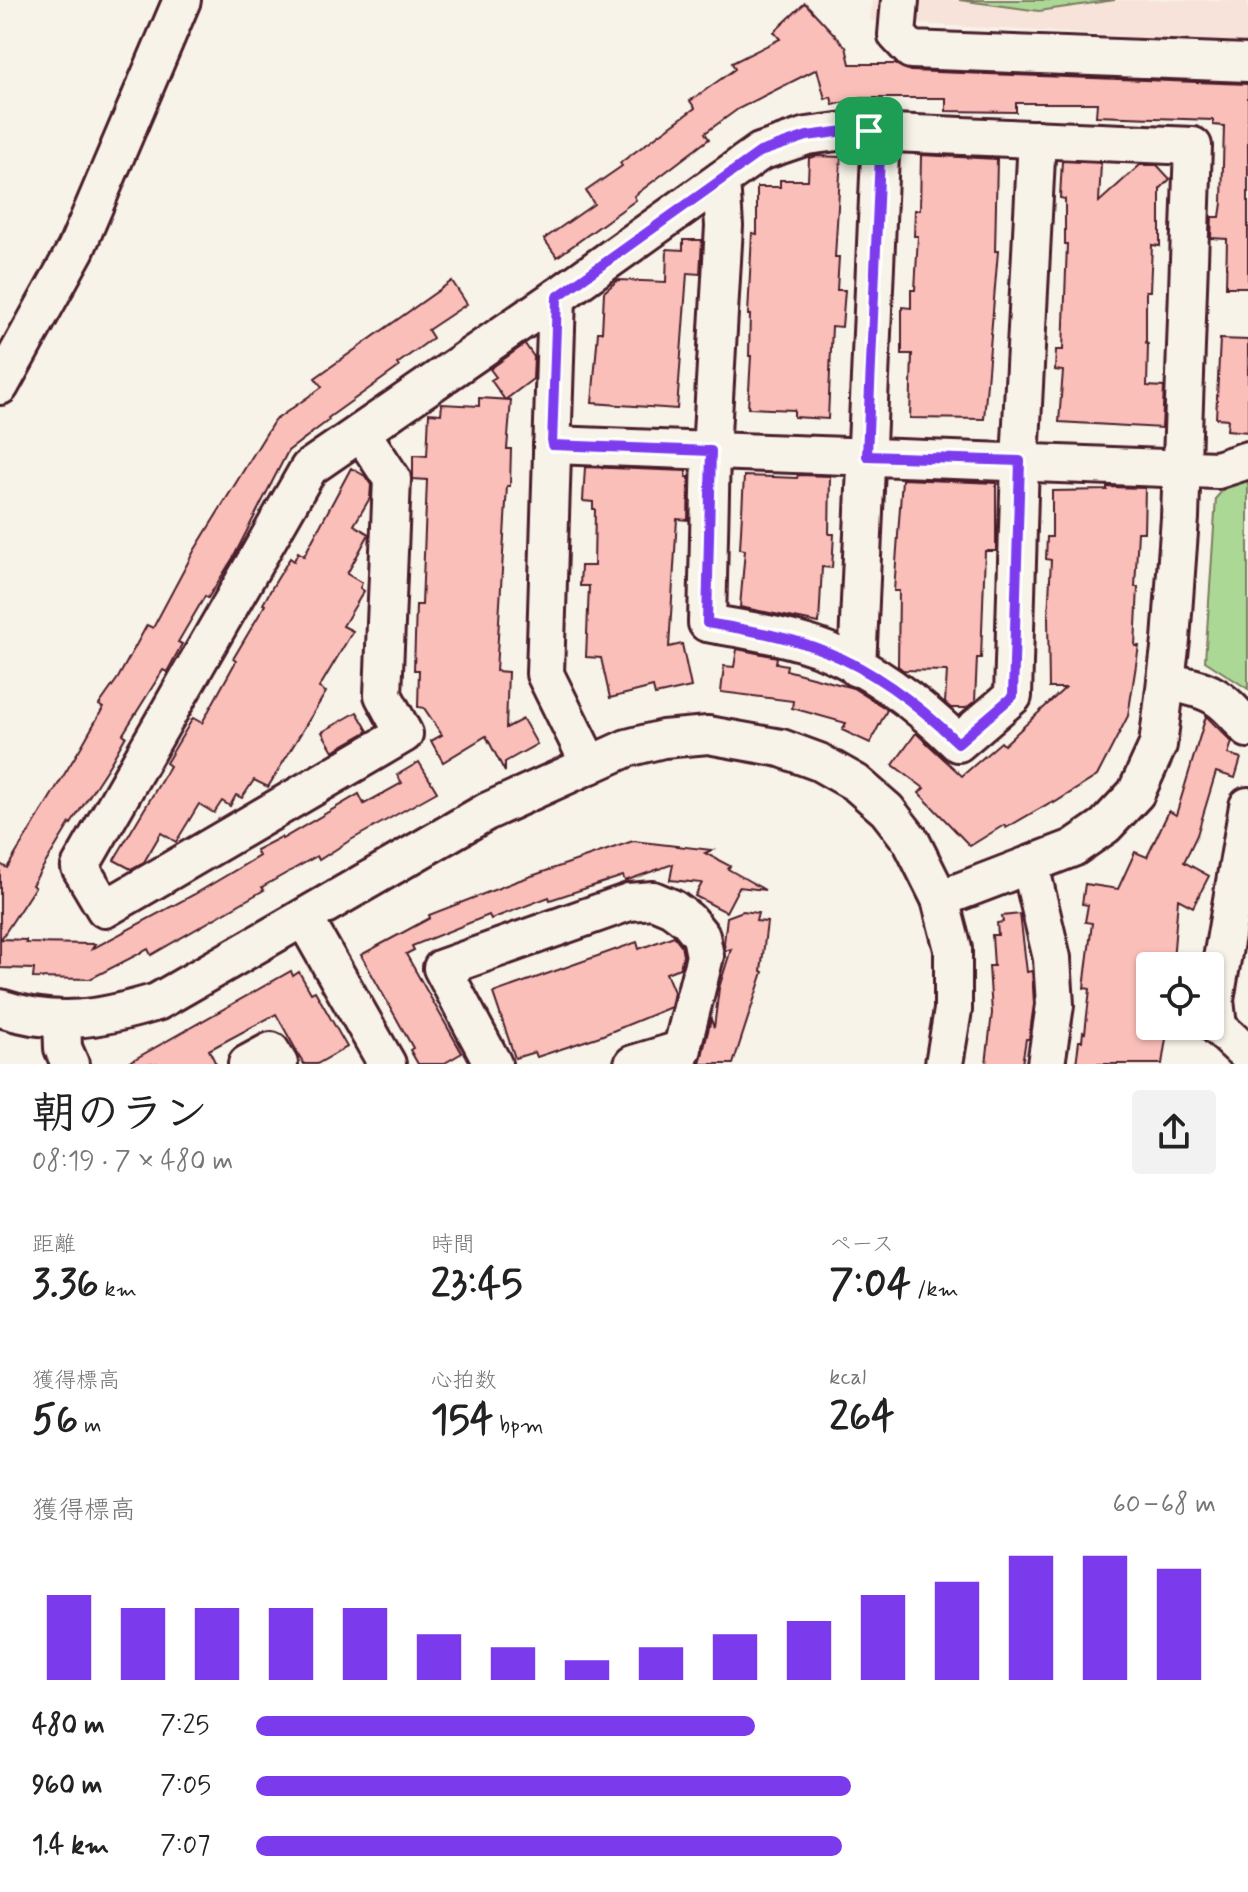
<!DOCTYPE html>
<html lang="ja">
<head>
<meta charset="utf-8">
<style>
	body { margin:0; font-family:Mynerve,"Klee One",sans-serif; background:#f2f2f2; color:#222; height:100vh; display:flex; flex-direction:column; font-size:30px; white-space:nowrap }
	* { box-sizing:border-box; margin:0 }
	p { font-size:26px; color:#767676 }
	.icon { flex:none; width:44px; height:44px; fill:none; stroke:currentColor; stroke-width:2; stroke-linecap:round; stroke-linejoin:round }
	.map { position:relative; height:1064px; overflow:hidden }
	.details { display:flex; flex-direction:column; background:#fff; flex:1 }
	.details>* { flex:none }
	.tools { position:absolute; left:1136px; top:952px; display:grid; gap:16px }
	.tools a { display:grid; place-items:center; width:88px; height:88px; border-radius:8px; background:#fff; box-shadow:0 2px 6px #0004; font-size:40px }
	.pin { position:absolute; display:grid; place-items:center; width:68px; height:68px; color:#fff; margin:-34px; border-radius:16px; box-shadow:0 4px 12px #0006 }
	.round { display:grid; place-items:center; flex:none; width:84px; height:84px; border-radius:8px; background:#f2f2f2 }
	.overview { display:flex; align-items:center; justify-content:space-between; height:136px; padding:0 32px }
	h1 { font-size:44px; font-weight:800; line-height:60px }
	.stats { display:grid; grid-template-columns:repeat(3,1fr); gap:12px; height:136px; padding:8px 32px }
	.stats div { display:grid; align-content:center }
	.stats b { font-size:40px; font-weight:800 }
	.stats small { font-size:22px; font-weight:400 }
	.stats p { font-size:22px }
	.chart { height:224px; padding:16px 32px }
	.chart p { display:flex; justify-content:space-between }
	.chart svg { width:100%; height:144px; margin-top:8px; stroke:#7c3aed; stroke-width:6 }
	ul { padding:0 32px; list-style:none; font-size:26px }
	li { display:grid; grid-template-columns:128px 96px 1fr; align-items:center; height:60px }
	li i { height:20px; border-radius:10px; background:#7c3aed }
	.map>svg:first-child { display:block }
	.built { fill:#f8e3da }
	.green { fill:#acd896; stroke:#7b7c60; stroke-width:2 }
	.building { fill:#fbbfb9; stroke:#4a1f2b; stroke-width:2 }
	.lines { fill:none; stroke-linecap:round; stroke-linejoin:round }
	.minor-casing { stroke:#4a1f2b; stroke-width:42 }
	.minor { stroke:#f7f3e8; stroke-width:36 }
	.route-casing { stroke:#fff; stroke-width:16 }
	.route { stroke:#7c3aed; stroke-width:10 }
</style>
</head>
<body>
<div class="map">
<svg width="1248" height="1064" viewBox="0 0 1248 1064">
	<rect width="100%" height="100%" fill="#f7f3e8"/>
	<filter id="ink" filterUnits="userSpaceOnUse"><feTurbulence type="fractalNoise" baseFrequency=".0125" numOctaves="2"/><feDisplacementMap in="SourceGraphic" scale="16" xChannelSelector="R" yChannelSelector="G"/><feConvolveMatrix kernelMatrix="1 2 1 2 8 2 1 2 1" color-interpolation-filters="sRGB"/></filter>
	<g filter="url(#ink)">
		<!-- built -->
		<polygon class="built" points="872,0 1248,0 1248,44 870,21"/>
		<!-- green -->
		<g class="green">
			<polygon points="959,0 1115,0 1039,11"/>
			<polygon points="1248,476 1248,689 1205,661 1216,498 1227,485"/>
		</g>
		<!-- building -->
		<g class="building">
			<polygon points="805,3 846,47 850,64 895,64 910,71 1248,84 1248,287 1226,287 1227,239 1211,238 1212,217 1220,217 1222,203 1224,126 1213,125 1213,120 1096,116 1097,103 1016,103 1016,112 946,111 946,98 862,98 833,105 831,97 825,99 817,69 738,109 705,133 709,139 634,196 636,200 557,257 544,239 594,204 586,191 622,166 620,163 695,108 690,101 735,69 732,63 780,39 774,32"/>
			<polygon points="921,155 997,159 995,251 998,251 984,419 910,418 912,354 902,354 902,307 911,308 911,290 915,290 918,236 914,236 915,210 920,210"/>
			<polygon points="817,156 841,157 835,257 839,257 837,290 845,290 842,327 832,326 828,419 794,417 794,410 748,408 751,356 749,356 750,315 748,315 752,233 757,234 757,187 780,187 780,180 808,180 809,158"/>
			<polygon points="1062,161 1101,163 1099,202 1140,165 1157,165 1170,179 1160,189 1160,246 1152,245 1150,291 1146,291 1146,343 1148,344 1147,386 1164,387 1162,428 1059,422 1063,371 1055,370 1056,350 1063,350 1067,244 1065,244 1065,199 1060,198"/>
			<polygon points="683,240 702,240 700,274 687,273 677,409 592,403 598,332 602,332 604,292 618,280 666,282 667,249 683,250"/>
			<polygon points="452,281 467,304 428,330 433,338 397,364 399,367 328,418 329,420 288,451 233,558 208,598 205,596 178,642 182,644 167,672 163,670 123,734 126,736 110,764 71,824 70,823 32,885 35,887 1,939 26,940 26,943 95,944 92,949 195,894 259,856 256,850 281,837 282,839 359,794 364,804 402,783 397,775 419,762 437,792 349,841 319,860 317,856 262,887 264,890 151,955 148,949 90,979 33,978 34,969 0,968 0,864 7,868 81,747 103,708 99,705 118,678 147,625 153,628 194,551 274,421 322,387 315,378"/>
			<polygon points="1220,339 1248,340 1248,432 1227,430 1228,419 1216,418"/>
			<polygon points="525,344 534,357 533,379 505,400 491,380 496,377 490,369"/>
			<polygon points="479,398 511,400 507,449 511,449 510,486 507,486 496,671 508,672 506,728 523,719 537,744 505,762 505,772 486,736 443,762 431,741 442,735 424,708 418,707 419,670 414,670 416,605 422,605 427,480 413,479 413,455 427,456 429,413 441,414 442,404 479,406"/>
			<polygon points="585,467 686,471 686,477 689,477 688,520 677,519 669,647 682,644 691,687 655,695 653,687 610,698 601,658 586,657 589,586 580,586 581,566 594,566 595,509 593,509 593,502 583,501"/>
			<polygon points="351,468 365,476 371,485 370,498 354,525 369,534 347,574 362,583 360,588 364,591 343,626 353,631 319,688 326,692 312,715 268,787 254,780 242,798 236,795 230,806 222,801 214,813 199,804 176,842 161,833 144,862 131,869 114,860 170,766 166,763 193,718 202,723 236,661 233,659 265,605 263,604 273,586 290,558 294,561 298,552 304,556"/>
			<polygon points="798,475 830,476 829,534 834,534 832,568 822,567 819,623 740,607 745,550 740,549 744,476 797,478"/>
			<polygon points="902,479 996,483 996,551 985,551 981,658 977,658 975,701 966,708 951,708 945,703 947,671 903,670 898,666 899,591 894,591"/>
			<polygon points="1107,487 1145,488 1144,532 1138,532 1135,587 1138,587 1135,646 1139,646 1128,716 1097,776 1054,803 1053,801 1006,828 1004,825 970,846 919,793 924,788 893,765 916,733 962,776 1001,742 1004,745 1065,688 1049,688 1048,617 1051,560 1046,559 1047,537 1052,537 1052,491 1107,490"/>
			<polygon points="737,649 777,657 776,663 787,665 786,670 853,688 885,708 887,710 870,743 842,730 846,723 792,708 793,701 721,692 724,666 734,667"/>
			<polygon points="357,712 368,731 333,751 322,732"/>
			<polygon points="1206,716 1232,742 1228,754 1241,758 1235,778 1216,772 1197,835 1184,862 1209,876 1193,907 1178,899 1173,961 1150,959 1150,1008 1144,1007 1150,1011 1150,1026 1168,1026 1162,1064 1076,1064 1079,1041 1082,1041 1083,1032 1085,1033 1090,989 1084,988 1092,923 1085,922 1088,905 1082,904 1085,884 1118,889 1135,852 1147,857 1169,811 1176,815"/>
			<polygon points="633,841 712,850 705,853 730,866 728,869 765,890 739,887 726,912 695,896 702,883 670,880 673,864 625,881 623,876 550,900 549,897 491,919 489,915 412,946 414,950 406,954 462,1053 443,1064 418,1064 410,1050 413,1048 361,955 430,918 429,915 517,881"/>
			<polygon points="743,911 758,913 756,921 767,922 761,971 763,972 733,1064 700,1064 711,1019 714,1028 719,988 731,949 725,951 724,943 727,917"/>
			<polygon points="1020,914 1027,972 1032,971 1034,1004 1029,1039 1026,1039 1022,1064 986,1064 992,1013 989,966 994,966 992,935 998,935 997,923 1003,922 1002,916"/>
			<polygon points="674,936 681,945 683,955 680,968 666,973 674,992 671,1007 603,1035 537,1057 535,1052 515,1058 493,993 637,942 639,949"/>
			<polygon points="291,971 293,976 299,972 311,993 315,991 347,1047 317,1064 304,1064 276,1014 209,1050 216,1064 126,1064"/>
		</g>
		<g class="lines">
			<defs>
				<g id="minor">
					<polyline points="900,0 897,35 911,50 1248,63"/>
					<path d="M721 180 724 226 711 451 707 623C747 630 790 636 827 651 877 672 920 706 958 743L1013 696 1020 461 1037 139"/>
					<polyline points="557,297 545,674 590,765"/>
					<polyline points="0,386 76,249 182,0"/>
					<polyline points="361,432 392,479 383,695 404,734 105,909 80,867 309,468 557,297 760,152 807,136 845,131 1193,146 1180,518 1171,640 1158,745 1136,793 1105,826 1073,848 940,899"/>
					<polyline points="552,445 1217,470 1248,460"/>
					<polyline points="857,668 881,132"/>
					<path d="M1166 682C1209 689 1220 694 1248 729"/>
					<polyline points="1248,806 1215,1000 1218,1027 1248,1055"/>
					<polyline points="1030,865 1052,958 1055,1005 1046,1064"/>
					<polyline points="304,918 387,1064"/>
					<path d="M0 1008C58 1027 100 1019 157 1002L486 812 627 748 663 739 708 735 781 748 819 762 856 783 887 810 911 841 940 899 953 949V1010L944 1064"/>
					<polyline points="62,1019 63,1048 70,1064"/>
					<polyline points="247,1064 271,1051 279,1064"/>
					<polyline points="493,1064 442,968 629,902 653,900 672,908 688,920 701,936 705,956 678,1064"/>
					<polyline points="633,1064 683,1049"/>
				</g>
			</defs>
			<!-- minor casing -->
			<use href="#minor" class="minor-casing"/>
			<!-- minor -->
			<use href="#minor" class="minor"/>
		</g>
	</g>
	<g class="lines" filter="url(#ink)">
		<defs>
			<path id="route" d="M845 131 881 132 867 456 1020 461 1013 696 958 743C920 706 877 672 827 652 790 636 747 630 707 623L711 451 552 445 557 297 760 152 807 136Z"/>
		</defs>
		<!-- route casing -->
		<use href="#route" class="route-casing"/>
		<!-- route -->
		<use href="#route" class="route"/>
	</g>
</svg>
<div class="tools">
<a><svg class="icon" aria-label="locate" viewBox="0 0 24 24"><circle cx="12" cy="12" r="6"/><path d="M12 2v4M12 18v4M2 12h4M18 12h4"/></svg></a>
</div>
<div class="pin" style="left:869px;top:131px;background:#1e9e55"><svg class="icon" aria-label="arrive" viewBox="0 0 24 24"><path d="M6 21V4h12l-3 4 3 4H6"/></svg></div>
</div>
<section class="details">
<div class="overview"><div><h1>朝のラン</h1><p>08:19 · 7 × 480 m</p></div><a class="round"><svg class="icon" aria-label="share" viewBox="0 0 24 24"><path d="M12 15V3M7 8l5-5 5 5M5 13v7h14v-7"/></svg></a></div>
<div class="stats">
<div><p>距離</p><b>3.36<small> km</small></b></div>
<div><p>時間</p><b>23:45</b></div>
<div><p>ペース</p><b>7:04<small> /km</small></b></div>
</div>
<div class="stats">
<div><p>獲得標高</p><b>56<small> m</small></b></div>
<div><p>心拍数</p><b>154<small> bpm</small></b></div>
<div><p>kcal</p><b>264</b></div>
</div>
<div class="chart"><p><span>獲得標高</span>60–68 m</p>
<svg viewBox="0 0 160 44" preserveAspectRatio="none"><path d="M5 44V18M15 44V22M25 44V22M35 44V22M45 44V22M55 44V30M65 44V34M75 44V38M85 44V34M95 44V30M105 44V26M115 44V18M125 44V14M135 44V6M145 44V6M155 44V10"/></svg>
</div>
<ul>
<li><b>480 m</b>7:25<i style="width:52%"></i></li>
<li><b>960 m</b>7:05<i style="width:62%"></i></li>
<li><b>1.4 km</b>7:07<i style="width:61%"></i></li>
</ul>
</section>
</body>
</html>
